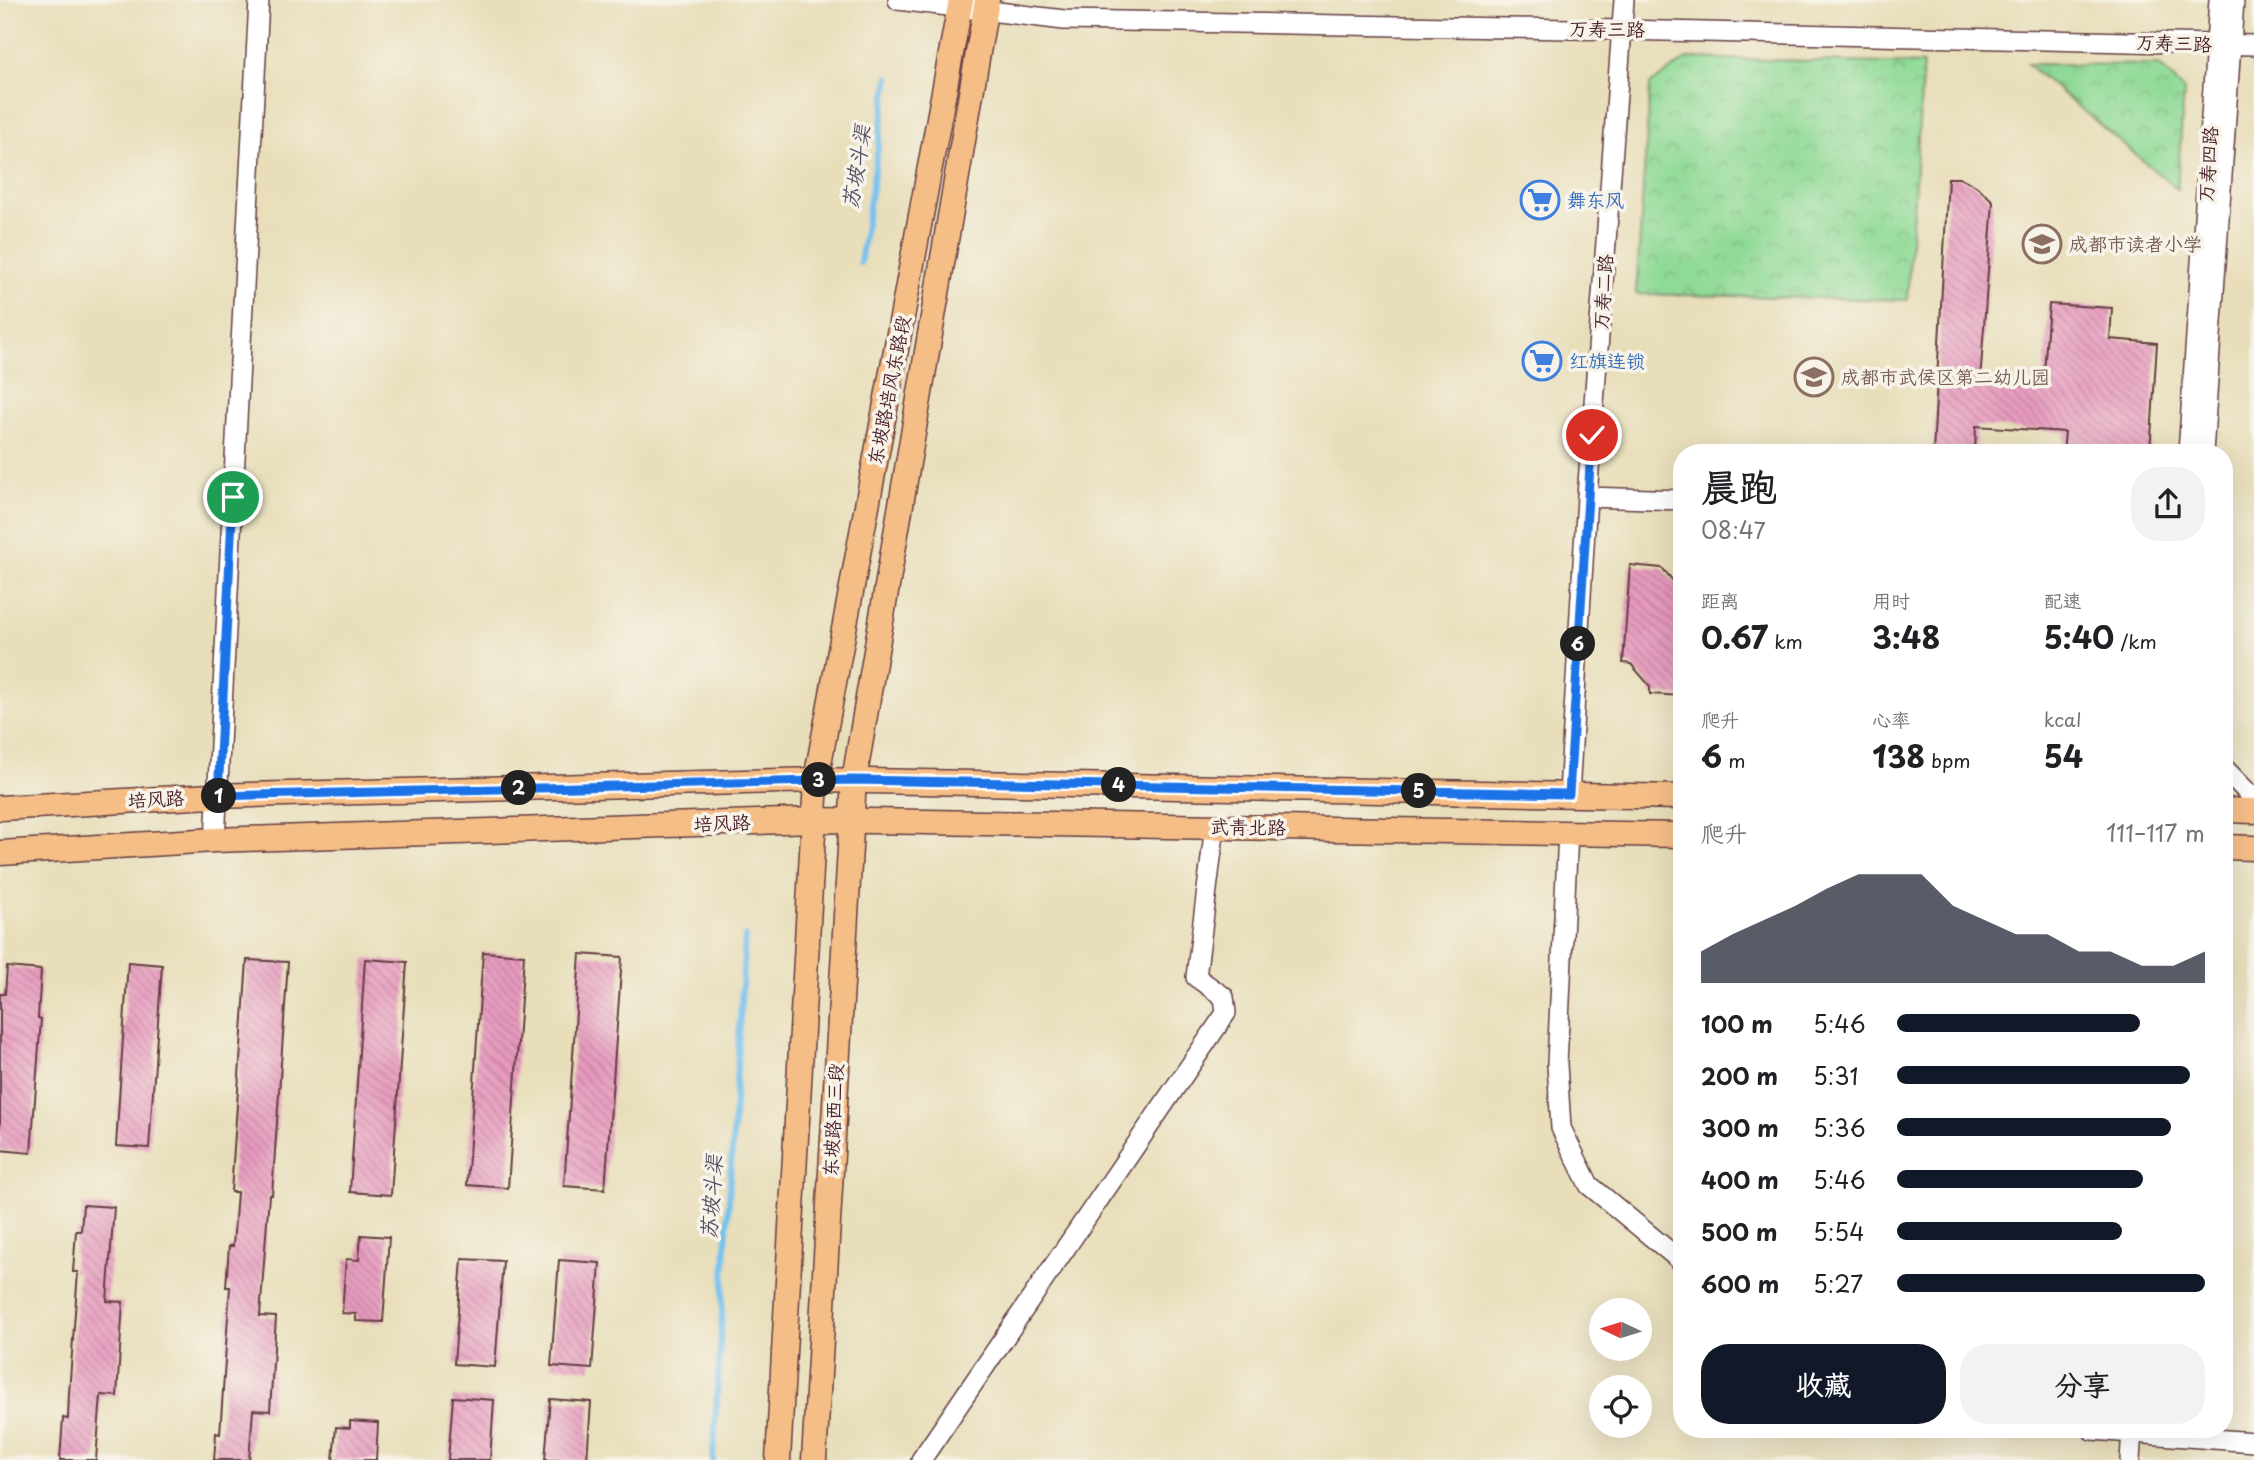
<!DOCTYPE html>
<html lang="zh">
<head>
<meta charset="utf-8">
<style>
	body { margin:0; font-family:"Playpen Sans","LXGW WenKai TC",sans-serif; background:#f2f2f2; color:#202124; height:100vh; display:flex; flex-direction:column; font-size:26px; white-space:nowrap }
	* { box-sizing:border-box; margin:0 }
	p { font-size:23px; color:#757577 }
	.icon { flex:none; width:38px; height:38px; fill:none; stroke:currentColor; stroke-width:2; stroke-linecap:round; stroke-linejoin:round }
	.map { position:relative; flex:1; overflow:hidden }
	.panel { position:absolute; left:1673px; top:444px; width:560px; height:994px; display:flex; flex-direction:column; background:#fff; border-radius:28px; box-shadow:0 7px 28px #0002 }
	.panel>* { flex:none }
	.needle { width:46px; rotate:274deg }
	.fabs { position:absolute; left:1589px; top:1298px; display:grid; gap:14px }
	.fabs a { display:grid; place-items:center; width:63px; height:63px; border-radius:50%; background:#fff; box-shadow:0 7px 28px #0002; font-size:35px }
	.pin { position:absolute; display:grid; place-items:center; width:60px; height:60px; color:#fff; margin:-30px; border:4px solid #fff; border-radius:50%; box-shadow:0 2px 7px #0007 }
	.km { position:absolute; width:35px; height:35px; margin:-18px; border-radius:50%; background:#222; color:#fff; font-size:19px; line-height:35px; text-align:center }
	.round { display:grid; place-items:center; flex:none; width:74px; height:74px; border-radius:28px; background:#f2f2f2 }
	.overview { display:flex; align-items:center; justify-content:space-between; height:119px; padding:0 28px }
	h1 { font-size:38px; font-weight:700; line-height:52px }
	.figures { display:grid; grid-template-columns:repeat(3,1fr); gap:10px; height:119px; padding:7px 28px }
	.figures div { display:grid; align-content:center }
	.figures b { font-size:30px; font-weight:700 }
	.figures small { font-size:19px; font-weight:400 }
	.figures p { font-size:19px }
	.chart { height:196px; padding:14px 28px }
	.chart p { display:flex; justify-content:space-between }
	.chart svg { width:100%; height:126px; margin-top:7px; fill:#111827; opacity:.7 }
	.primary-button { display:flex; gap:14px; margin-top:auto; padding:14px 28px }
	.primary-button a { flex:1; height:80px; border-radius:28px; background:#111827; color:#fff; font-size:28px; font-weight:700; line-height:80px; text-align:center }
	.primary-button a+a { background:#f2f2f2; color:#202124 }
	ul { padding:0 28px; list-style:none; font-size:23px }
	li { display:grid; grid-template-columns:112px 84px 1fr; align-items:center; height:52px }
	li i { height:18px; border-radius:9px; background:#111827 }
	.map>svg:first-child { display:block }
	.park { fill:url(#park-crowns); stroke:#6c7c60; stroke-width:2 }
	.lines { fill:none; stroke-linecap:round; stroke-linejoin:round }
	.stream { stroke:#73c1ee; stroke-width:6 }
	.building { fill:url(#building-back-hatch) }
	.minor-casing { stroke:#623c40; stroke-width:22 }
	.major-casing { stroke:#623c40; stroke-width:27 }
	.minor { stroke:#fff; stroke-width:19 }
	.major { stroke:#f6be87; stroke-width:24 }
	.route-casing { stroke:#fff; stroke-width:14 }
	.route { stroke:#1a73e8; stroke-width:9 }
	.labels { text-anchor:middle; stroke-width:7; stroke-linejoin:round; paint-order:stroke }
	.street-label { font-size:19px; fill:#4a1f2b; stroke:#f7f3e8 }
	.shop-label { font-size:19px; fill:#366cbe; stroke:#f7f3e8; text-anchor:start }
	.education-label { font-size:19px; fill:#785e54; stroke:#f7f3e8; text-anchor:start }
	.water-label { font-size:21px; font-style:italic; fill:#565066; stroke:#f7f3e8 }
</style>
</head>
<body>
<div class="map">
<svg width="2254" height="1460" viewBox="0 0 2254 1460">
	<defs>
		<pattern id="park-crowns" width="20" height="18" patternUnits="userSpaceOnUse" patternTransform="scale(1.75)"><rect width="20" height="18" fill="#8fda96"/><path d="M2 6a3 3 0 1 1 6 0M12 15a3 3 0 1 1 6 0" fill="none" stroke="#7dbb81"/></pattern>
		<pattern id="building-back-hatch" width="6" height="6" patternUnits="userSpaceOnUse" patternTransform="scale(1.75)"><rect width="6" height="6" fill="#e79abe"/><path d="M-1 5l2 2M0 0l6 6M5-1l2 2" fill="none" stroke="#bd7d9b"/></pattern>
	</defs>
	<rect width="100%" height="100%" fill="#f7f3e8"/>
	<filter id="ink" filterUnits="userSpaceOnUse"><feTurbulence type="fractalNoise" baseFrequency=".0143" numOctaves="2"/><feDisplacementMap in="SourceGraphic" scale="14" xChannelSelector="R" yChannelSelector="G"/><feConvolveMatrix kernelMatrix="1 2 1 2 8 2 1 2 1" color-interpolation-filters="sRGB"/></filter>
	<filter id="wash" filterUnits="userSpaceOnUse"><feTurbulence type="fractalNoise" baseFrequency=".00686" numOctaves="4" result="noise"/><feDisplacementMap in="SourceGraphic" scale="28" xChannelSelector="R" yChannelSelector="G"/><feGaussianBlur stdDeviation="1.57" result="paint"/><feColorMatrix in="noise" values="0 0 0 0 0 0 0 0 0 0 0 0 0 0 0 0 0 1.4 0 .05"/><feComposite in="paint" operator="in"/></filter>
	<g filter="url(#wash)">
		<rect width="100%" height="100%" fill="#e8deba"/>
		<!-- park -->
		<g class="park">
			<polygon points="1688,58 1923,64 1907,300 1636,294 1650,85"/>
			<polygon points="2027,64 2159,65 2184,90 2177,189"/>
		</g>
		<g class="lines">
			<!-- stream -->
			<g class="stream">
				<polyline points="860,263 889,77"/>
				<polyline points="713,1460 745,936"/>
			</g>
		</g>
		<g id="blocks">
			<!-- building -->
			<g class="building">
				<polygon points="1948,178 1961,178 1976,186 1993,201 1980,382 2043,386 2049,304 2112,308 2110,339 2157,343 2150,453 2102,450 2102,453 2063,453 2065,432 1976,426 1975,453 1933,453"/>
				<polygon points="1630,565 1662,568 1675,583 1682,577 1679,640 1682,640 1682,696 1650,694 1650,686 1631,664 1623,663"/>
				<polygon points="483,952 524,955 508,1188 467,1185"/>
				<polygon points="580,954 622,957 605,1189 564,1186"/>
				<polygon points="365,959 407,962 391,1195 350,1192"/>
				<polygon points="247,960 288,962 272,1195 269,1195 260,1316 276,1317 270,1411 253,1410 249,1460 214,1460 216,1433 220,1434 230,1287 226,1287 229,1246 233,1246 237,1192 231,1192"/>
				<polygon points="128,962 162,965 149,1148 116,1146"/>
				<polygon points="7,967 41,970 38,1018 41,1019 31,1153 0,1150 0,994 5,994"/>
				<polygon points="83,1205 114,1207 107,1301 123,1302 117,1396 101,1395 96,1460 60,1460 63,1418 68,1419 69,1393 78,1272 73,1272 76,1231 81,1231"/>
				<polygon points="361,1235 389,1237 383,1322 356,1321 356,1314 342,1313 346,1259 359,1260"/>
				<polygon points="462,1259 503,1261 495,1367 454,1364"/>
				<polygon points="559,1260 600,1263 592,1369 551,1366"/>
				<polygon points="453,1397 494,1400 490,1460 448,1460"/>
				<polygon points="550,1399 591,1402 587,1460 545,1460"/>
				<polygon points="350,1421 378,1423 376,1460 333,1460 336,1427 350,1428"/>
			</g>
		</g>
	</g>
	<g filter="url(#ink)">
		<use href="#blocks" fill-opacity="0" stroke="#623c40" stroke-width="2"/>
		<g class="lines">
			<defs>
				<g id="minor">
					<polyline points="898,0 1064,20 1622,30 2254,45"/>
					<polyline points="2188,453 2219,0"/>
					<polyline points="2203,453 2234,0"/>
					<polyline points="1587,497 1682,500"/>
					<polyline points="2224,768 2254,799"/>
					<polyline points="1569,794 1587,497 1624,0"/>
					<polyline points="1568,832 1557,1064 1561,1128 1589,1185 1682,1262"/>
					<polyline points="215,840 259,0"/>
					<polyline points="2092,1430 2254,1442"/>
					<polyline points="921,1460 1226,1013 1224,997 1196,977 1215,826"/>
					<polyline points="2130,1460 2132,1430"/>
				</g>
				<g id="major">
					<polyline points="0,808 212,796 816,780 1682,797"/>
					<polyline points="2224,810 2254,811"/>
					<polyline points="2224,847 2254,848"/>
					<polyline points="0,853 215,840 814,820 1682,835"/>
					<polyline points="778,1460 816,780 961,0"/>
					<polyline points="814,1460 854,780 987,0"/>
				</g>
			</defs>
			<!-- minor casing -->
			<use href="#minor" class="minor-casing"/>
			<!-- major casing -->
			<use href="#major" class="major-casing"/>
			<!-- minor -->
			<use href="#minor" class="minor"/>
			<!-- major -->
			<use href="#major" class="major"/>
		</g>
	</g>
	<g class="lines" filter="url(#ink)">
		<defs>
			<polyline id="route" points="233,497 218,796 854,780 1569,794 1592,435"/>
		</defs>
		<!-- route casing -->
		<use href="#route" class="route-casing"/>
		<!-- route -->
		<use href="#route" class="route"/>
	</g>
	<!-- icons -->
	<defs>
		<symbol id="supermarket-ring" viewBox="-11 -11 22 22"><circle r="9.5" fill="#f7f3e8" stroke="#3f7fe0" stroke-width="1.5"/><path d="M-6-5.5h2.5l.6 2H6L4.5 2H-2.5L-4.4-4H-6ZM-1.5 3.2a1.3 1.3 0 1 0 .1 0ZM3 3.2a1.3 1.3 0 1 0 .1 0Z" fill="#3f7fe0"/></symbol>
		<symbol id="school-ring" viewBox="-11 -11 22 22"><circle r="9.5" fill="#f7f3e8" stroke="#8d6e63" stroke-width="1.5"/><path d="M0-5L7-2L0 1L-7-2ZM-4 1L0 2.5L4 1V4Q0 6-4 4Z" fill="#8d6e63"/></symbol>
	</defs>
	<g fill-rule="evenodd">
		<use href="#supermarket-ring" x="1518" y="178" width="44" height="44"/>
		<use href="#school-ring" x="2020" y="222" width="44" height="44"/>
		<use href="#supermarket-ring" x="1520" y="339" width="44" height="44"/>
		<use href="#school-ring" x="1792" y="355" width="44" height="44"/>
	</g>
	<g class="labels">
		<!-- street labels -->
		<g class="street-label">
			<text transform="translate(1607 29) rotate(1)" y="7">万寿三路</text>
			<text transform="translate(2174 43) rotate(2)" y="7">万寿三路</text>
			<text transform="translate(2208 164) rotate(-86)" y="7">万寿四路</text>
			<text transform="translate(1603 292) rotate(-86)" y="7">万寿二路</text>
			<text transform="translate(889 390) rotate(-79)" y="7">东坡路培风东路段</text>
			<text transform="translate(156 799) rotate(-3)" y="7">培风路</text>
			<text transform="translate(722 823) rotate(-2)" y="7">培风路</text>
			<text transform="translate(1248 827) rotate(1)" y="7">武青北路</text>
			<text transform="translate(833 1120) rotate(-87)" y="7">东坡路西三段</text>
		</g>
		<!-- shop labels -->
		<g class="shop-label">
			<text x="1567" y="207">舞东风</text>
			<text x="1569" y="368">红旗连锁</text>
		</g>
		<!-- education labels -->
		<g class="education-label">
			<text x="2069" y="251">成都市读者小学</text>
			<text x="1841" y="384">成都市武侯区第二幼儿园</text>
		</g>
		<!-- water labels -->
		<g class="water-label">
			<text transform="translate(857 167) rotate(-81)" y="7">苏坡斗渠</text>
			<text transform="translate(712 1197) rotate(-86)" y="7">苏坡斗渠</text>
		</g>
	</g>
</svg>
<div class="fabs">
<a><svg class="needle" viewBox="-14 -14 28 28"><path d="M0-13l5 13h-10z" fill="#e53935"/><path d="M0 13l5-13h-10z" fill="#757577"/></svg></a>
<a><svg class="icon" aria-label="locate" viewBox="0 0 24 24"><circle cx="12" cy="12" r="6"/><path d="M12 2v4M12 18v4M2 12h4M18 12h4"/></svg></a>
</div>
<div class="pin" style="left:233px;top:497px;background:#1e9e55"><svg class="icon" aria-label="arrive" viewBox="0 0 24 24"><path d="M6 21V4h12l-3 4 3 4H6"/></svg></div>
<div class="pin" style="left:1592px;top:435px;background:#d93025"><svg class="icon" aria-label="check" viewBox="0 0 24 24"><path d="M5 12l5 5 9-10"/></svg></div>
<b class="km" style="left:219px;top:796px">1</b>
<b class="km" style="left:519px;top:788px">2</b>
<b class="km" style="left:819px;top:780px">3</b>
<b class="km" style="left:1119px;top:785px">4</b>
<b class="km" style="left:1419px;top:791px">5</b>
<b class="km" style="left:1578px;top:644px">6</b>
<section class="panel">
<div class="overview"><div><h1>晨跑</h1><p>08:47</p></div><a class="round"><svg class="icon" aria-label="share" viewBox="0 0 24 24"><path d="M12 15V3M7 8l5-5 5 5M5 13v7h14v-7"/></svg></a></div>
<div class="figures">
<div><p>距离</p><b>0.67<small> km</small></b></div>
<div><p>用时</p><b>3:48</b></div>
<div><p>配速</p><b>5:40<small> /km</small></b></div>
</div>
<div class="figures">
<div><p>爬升</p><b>6<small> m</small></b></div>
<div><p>心率</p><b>138<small> bpm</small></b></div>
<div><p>kcal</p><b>54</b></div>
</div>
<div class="chart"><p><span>爬升</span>111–117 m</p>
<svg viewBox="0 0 160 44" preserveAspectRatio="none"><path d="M0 44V33L10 27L20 22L30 17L40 11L50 6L60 6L70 6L80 17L90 22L100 27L110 27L120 33L130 33L140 38L150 38L160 33V44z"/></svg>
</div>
<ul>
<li><b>100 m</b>5:46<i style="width:79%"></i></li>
<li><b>200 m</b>5:31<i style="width:95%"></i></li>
<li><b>300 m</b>5:36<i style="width:89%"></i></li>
<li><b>400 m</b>5:46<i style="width:80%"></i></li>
<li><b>500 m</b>5:54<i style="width:73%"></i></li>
<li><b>600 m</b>5:27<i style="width:100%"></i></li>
</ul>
<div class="primary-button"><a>收藏</a><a>分享</a></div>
</section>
</div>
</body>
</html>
